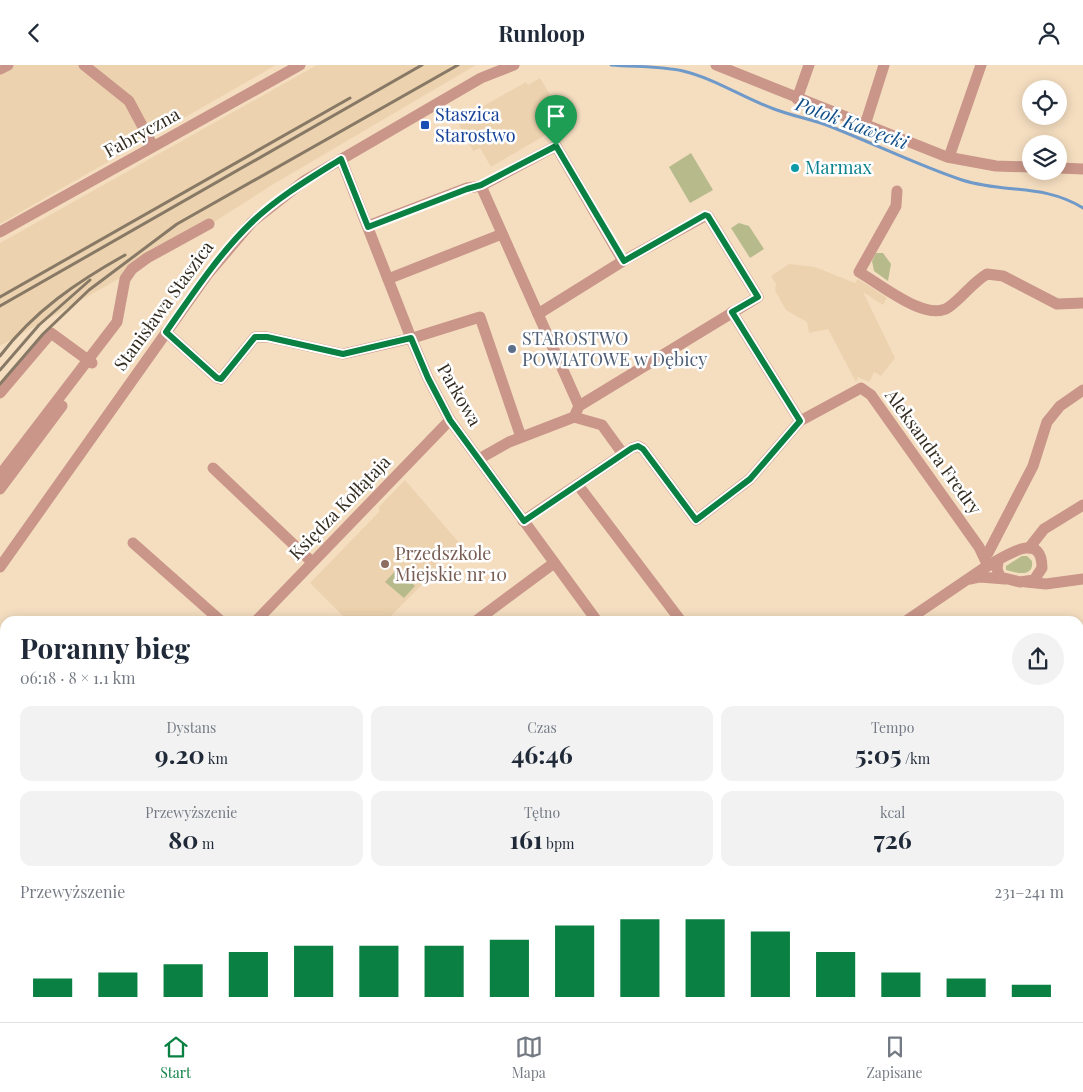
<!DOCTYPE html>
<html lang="pl">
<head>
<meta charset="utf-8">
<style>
	body { margin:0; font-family:"Playfair Display",serif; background:#f2f2f3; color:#1f2937; height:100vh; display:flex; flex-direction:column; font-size:19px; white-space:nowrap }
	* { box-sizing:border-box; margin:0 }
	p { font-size:16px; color:#747a83 }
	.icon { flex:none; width:28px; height:28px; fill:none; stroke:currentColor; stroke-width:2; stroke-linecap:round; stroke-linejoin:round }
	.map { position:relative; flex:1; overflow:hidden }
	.sheet { position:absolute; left:0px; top:551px; width:1084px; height:406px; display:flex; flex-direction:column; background:#fff; border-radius:15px 15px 0 0; box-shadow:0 2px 12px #0003 }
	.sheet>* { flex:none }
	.tools { position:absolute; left:1022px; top:15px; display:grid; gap:10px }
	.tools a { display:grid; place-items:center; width:45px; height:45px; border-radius:50%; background:#fff; box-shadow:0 2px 12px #0003; font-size:25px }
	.pin { position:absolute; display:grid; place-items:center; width:42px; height:42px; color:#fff; margin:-51px -21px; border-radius:50% 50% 50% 0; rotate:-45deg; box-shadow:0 0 5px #0007 }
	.pin .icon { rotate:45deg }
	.round { display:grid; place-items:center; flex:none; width:52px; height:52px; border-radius:26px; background:#f2f2f3 }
	.overview { display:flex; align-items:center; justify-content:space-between; height:85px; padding:0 20px }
	h1 { font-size:28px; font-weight:700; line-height:38px }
	.figures { display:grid; grid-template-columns:repeat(3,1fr); gap:8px; height:85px; padding:5px 20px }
	.figures div { display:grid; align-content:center; border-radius:12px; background:#f2f2f3; text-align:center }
	.figures b { font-size:25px; font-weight:700 }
	.figures small { font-size:14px; font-weight:400 }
	.figures p { font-size:14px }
	.chart { height:140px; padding:10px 20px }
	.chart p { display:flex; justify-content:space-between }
	.chart svg { width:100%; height:90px; margin-top:5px; stroke:#0b8043; stroke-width:6 }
	header { display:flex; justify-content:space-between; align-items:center; height:65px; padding:0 20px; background:#fff; font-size:22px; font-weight:700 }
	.tabs { display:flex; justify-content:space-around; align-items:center; height:70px; border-top:1px solid #e0e1e3; background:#fff; font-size:14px; color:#747a83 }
	.tabs a { display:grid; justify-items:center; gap:2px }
	.tabs .on { color:#0b8043 }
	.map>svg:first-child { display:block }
	.built { fill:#ecd2ae }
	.green { fill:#b7bb8c }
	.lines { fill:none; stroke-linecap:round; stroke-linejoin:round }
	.stream { stroke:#6f99c8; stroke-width:3 }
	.minor { stroke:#c99689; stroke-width:11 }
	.rail { stroke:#877965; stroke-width:3 }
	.route-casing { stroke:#fff; stroke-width:10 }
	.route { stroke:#0b8043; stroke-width:6 }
	.transit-dot { fill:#1a4fb4; stroke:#fff; stroke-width:2 }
	.culture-dot { fill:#0f9aa8; stroke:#fff; stroke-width:2 }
	.service-dot { fill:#5c6f8a; stroke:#fff; stroke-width:2 }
	.education-dot { fill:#8d6e63; stroke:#fff; stroke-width:2 }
	.labels { text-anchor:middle; stroke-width:5; stroke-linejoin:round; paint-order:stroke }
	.transit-label { font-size:18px; fill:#164399; stroke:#fff; text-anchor:start }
	.street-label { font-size:18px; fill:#332b1f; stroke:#fff }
	.culture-label { font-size:18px; fill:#0d838f; stroke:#fff; text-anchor:start }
	.service-label { font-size:18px; fill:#4e5e75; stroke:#fff; text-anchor:start }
	.education-label { font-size:18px; fill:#785e54; stroke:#fff; text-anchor:start }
	.water-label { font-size:19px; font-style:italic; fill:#12508a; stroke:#fff }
</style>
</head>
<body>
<header><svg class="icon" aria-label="back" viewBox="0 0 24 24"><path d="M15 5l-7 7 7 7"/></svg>Runloop<svg class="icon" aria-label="person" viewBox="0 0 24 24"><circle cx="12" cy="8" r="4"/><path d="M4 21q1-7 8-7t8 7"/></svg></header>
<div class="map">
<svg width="1083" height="957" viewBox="0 0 1083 957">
	<rect width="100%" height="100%" fill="#f5dec0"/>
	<!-- built -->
	<g class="built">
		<polygon points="0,0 276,0 0,159"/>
		<polygon points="317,0 476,0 272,120 175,182 0,281 0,178"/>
		<polygon points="540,13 564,53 557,57 559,62 491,102 480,83 473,86 457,56 526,17 528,20"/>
		<polygon points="789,199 815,202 855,218 858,214 887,233 883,240 863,227 895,293 881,311 874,307 869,317 858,312 856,317 828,264 809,268 807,257 786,245 775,225 776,219 771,211"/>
		<polygon points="405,415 461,480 386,556 348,556 310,518 379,447 379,442"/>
		<polygon points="699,952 872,953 869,957 694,957"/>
		<polygon points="545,953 675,953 671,957 550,957"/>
	</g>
	<!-- green -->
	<g class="green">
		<polygon points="691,88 713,125 690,138 669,102"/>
		<polygon points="739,158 749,161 764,184 750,193 731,163"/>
		<polygon points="876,188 883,188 891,199 888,216 874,206 872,196"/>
		<path d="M1022 491H1027L1032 496C1034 513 1016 508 1006 505V501Z"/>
		<polygon points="397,504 415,521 404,533 385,517"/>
		<polygon points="0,609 5,610 5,952 147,952 149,957 0,957"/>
		<polygon points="299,952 301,957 176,957 175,953"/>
		<polygon points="493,952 541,953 545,957 488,957"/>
	</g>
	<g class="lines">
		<!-- stream -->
		<path class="stream" d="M611 0C635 2 660 1 683 6 716 14 743 33 774 44 792 51 811 54 829 61 873 78 917 100 962 115 1006 129 1042 118 1083 143"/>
		<!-- minor -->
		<g class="minor">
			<polyline points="84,0 129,36 153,81"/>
			<polyline points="716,0 947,92 996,101 1031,102"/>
			<polyline points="0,4 8,0"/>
			<polyline points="797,34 809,0"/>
			<polyline points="865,60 884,0"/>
			<polyline points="949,92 981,0"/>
			<polyline points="341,94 411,273 428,313 450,355 597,556"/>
			<polyline points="1059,103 1083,104"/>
			<polyline points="481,121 538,249"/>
			<path d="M897 126 896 141 859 207C880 219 927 258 949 242 963 232 972 218 987 209L1003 211 1057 239 1083 238"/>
			<polyline points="368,161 467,123 481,121 556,81 623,196"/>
			<polyline points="0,167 300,0"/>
			<polyline points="388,214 502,169"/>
			<polyline points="732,247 800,356"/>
			<polyline points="166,267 217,313 221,314 255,272 267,272 343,289 416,272 480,252 521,372"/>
			<polyline points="0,328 51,268 92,298"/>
			<polyline points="574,352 602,360 623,389"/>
			<polyline points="479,394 509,377 574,352 579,341 758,232 708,151 705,151 623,196 538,249 579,341"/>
			<polyline points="213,403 312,497"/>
			<polyline points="0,410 117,257 125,214 132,204 147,193 209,159"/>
			<polyline points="578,420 681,556"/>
			<polyline points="0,424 62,341"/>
			<polyline points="523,456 632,383 638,381 643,384 696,455 750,414 800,356 861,323 871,330 979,482 988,501"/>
			<polyline points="133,478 221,556"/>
			<polyline points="1029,483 1044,464 1083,440"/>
			<polyline points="988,488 1033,401 1047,357 1060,341 1083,325"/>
			<polyline points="0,502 207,210 252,157 304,116 481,13 514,0"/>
			<polyline points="971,514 980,512 1005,514"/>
			<polyline points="1026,517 1046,519 1083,514"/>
			<polyline points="256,556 450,355"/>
			<polyline points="476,556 554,498"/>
			<path d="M906 556 984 503C1000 495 1042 462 1042 503L1034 515 1020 517 1000 512 997 504 998 497"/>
			<polyline points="0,604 5,604"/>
			<polyline points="1079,747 1083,741"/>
			<polyline points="819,952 823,957"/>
			<polyline points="483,957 488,952"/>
			<polyline points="702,957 707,952"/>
			<polyline points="859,957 864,952"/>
			<polyline points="873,957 877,952"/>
		</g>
		<!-- rail -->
		<g class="rail">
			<polyline points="0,232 350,33"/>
			<polyline points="0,241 422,0"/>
			<path d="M0 291C34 246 77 217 125 190"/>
			<polyline points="0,305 39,260 90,215"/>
			<polyline points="0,319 43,269 89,225 177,159 458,0"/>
		</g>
	</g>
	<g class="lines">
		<defs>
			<path id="route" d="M556 81 624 196 705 150 708 151 758 232 732 247 800 356 750 414 696 455 643 384 638 381 632 383 524 456 450 355 428 313 411 273 343 289 267 272H255L221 314 217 313 166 267C192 230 218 190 251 158 278 132 309 114 341 94L368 162 467 124 481 120Z"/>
		</defs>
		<!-- route casing -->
		<use href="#route" class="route-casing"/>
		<!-- route -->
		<use href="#route" class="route"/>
	</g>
	<!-- markers -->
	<rect class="transit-dot" x="420" y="55" width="10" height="10" rx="2.5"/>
	<circle class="culture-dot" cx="795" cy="103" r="5"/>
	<circle class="service-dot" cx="512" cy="284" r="5"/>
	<circle class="education-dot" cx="385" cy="499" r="5"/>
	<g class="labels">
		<!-- transit labels -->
		<g class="transit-label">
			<text x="435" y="56">Staszica<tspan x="435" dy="21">Starostwo</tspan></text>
		</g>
		<!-- street labels -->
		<g class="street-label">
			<text transform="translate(142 68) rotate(-29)" y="6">Fabryczna</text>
			<text transform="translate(164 241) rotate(-54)" y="6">Stanisława Staszica</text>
			<text transform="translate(459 330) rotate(60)" y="6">Parkowa</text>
			<text transform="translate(933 387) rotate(54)" y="6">Aleksandra Fredry</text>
			<text transform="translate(340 443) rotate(-46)" y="6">Księdza Kołłątaja</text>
		</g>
		<!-- culture labels -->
		<g class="culture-label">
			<text x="805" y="109">Marmax</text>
		</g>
		<!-- service labels -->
		<g class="service-label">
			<text x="522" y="280">STAROSTWO<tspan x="522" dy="21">POWIATOWE w Dębicy</tspan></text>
		</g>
		<!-- education labels -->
		<g class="education-label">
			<text x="395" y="495">Przedszkole<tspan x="395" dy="21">Miejskie nr 10</tspan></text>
		</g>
		<!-- water labels -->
		<g class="water-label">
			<text transform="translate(852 58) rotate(20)" y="7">Potok Kawęcki</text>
		</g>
	</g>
</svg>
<div class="tools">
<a><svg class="icon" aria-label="locate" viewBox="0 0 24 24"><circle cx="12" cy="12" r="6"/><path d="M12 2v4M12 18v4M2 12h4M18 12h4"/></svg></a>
<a><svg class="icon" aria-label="layers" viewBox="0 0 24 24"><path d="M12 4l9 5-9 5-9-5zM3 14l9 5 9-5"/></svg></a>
</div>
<div class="pin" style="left:556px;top:81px;background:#1e9e55"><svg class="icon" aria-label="arrive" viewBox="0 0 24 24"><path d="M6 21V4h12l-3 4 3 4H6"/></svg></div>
<section class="sheet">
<div class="overview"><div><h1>Poranny bieg</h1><p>06:18 · 8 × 1.1 km</p></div><a class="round"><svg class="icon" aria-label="share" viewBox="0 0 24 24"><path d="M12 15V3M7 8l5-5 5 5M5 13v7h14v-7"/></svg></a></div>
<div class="figures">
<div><p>Dystans</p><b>9.20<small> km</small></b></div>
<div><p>Czas</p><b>46:46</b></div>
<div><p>Tempo</p><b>5:05<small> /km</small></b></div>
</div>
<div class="figures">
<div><p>Przewyższenie</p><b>80<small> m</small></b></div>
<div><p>Tętno</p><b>161<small> bpm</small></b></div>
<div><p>kcal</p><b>726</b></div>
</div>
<div class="chart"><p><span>Przewyższenie</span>231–241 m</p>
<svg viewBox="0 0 160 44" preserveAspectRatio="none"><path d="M5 44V35M15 44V32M25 44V28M35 44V22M45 44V19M55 44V19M65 44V19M75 44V16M85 44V9M95 44V6M105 44V6M115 44V12M125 44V22M135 44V32M145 44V35M155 44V38"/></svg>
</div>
</section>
</div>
<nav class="tabs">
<a class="on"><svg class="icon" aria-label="home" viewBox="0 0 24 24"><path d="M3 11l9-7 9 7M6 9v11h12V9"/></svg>Start</a>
<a><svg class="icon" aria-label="map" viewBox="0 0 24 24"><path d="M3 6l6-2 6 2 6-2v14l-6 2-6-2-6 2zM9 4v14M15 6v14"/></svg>Mapa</a>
<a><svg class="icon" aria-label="saved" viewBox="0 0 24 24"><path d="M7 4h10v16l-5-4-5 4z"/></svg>Zapisane</a>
</nav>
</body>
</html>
